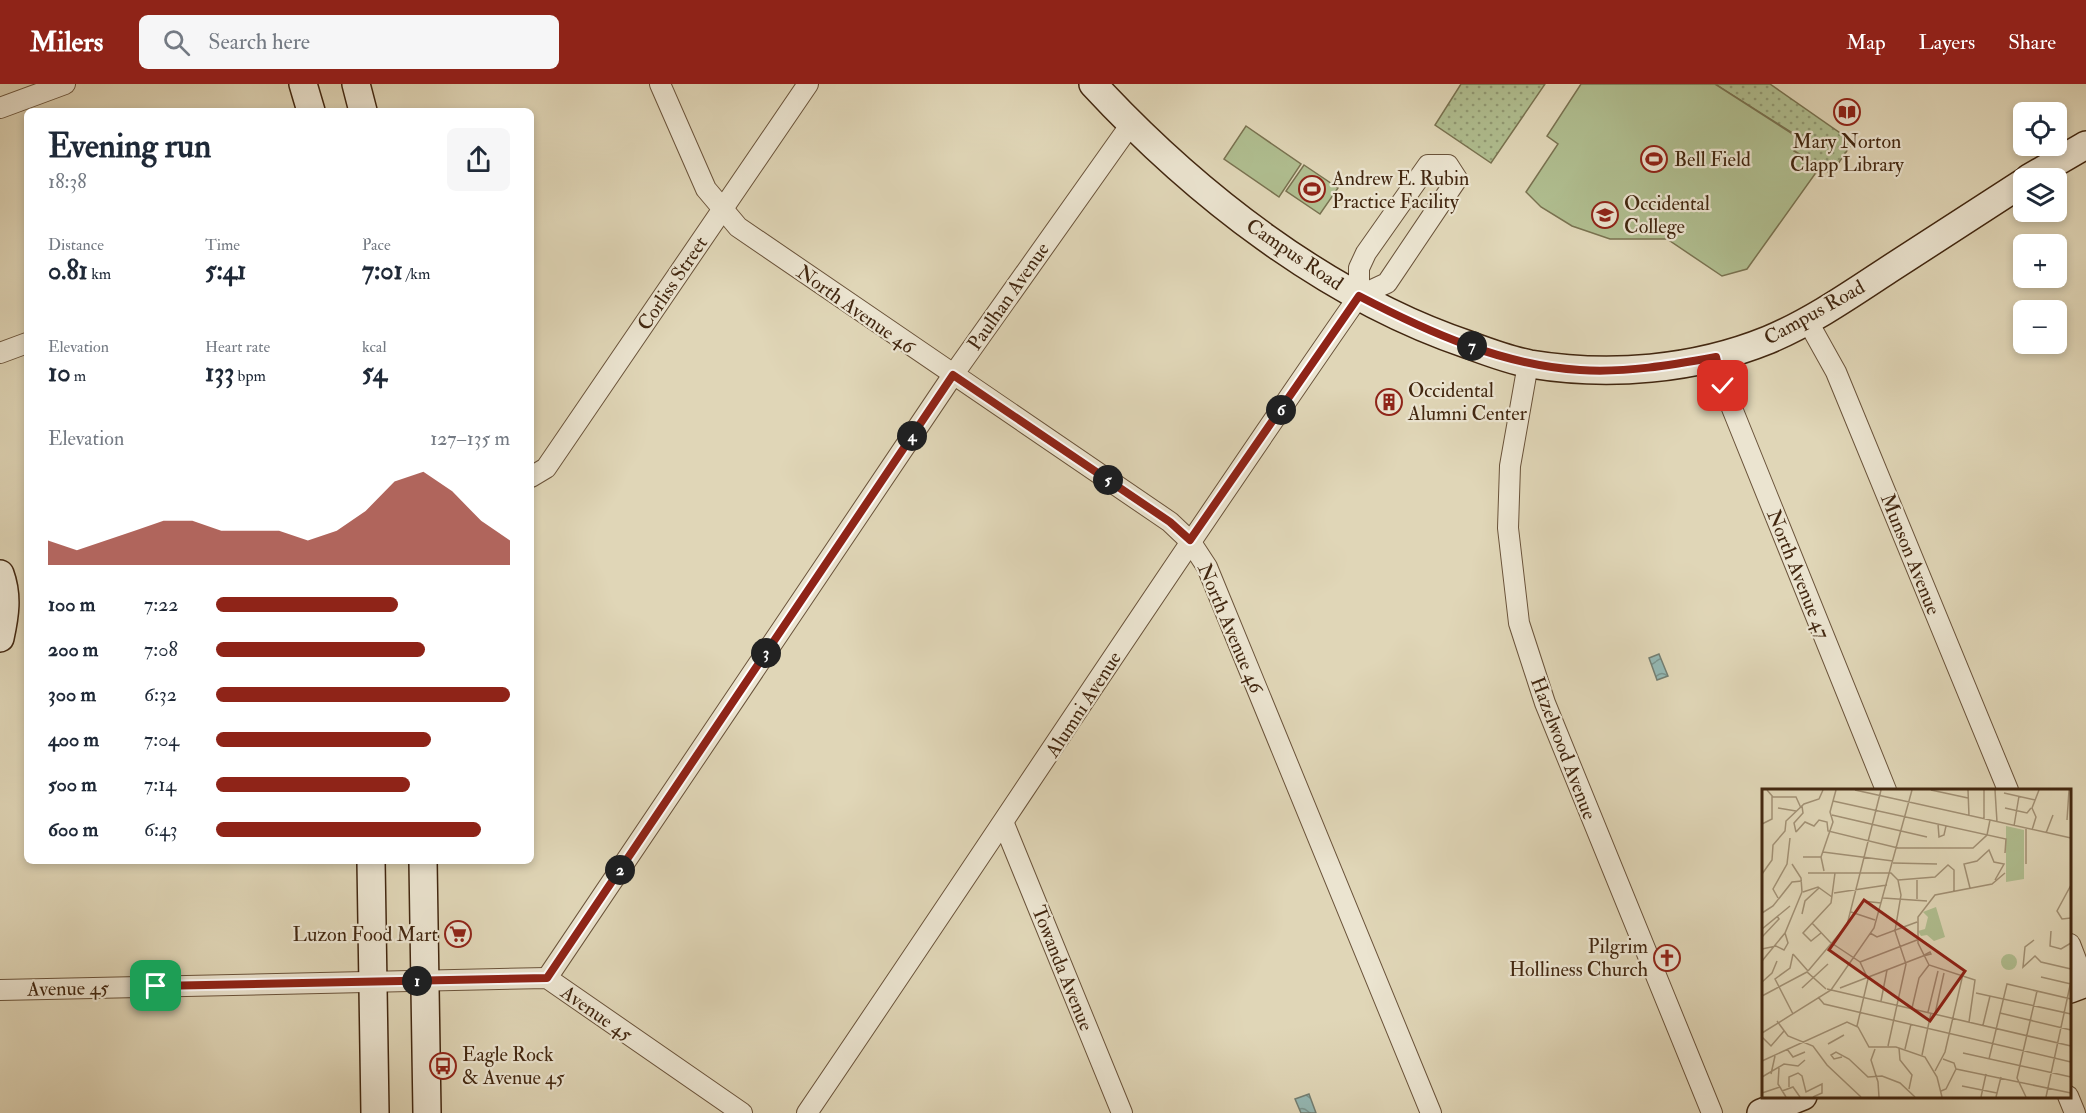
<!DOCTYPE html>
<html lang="en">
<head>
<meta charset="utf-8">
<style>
	body { margin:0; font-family:"IM FELL Double Pica",serif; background:#f6f6f7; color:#1f2937; height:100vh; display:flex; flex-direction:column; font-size:22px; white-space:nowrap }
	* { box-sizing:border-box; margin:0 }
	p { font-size:20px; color:#747a83 }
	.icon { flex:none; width:33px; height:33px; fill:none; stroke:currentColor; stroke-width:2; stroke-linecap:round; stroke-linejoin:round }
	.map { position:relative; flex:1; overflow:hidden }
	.details { position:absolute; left:24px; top:24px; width:510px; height:756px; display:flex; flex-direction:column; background:#fff; border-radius:9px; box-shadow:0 3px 9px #0003 }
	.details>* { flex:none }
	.controls { position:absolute; left:2013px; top:18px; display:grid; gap:12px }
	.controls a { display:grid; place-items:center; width:54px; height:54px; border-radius:9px; background:#fff; box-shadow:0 3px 9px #0003; font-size:30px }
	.pin { position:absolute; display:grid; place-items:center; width:51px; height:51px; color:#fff; margin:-26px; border-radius:12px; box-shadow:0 3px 9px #0006 }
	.km { position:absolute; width:30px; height:30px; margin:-15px; border-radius:50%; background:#222; color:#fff; font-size:16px; line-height:30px; text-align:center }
	.round { display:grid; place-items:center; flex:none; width:63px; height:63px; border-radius:9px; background:#f6f6f7 }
	.summary { display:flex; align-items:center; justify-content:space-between; height:102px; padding:0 24px }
	h1 { font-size:33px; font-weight:700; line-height:45px }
	.stats { display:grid; grid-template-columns:repeat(3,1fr); gap:9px; height:102px; padding:6px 24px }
	.stats div { display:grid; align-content:center }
	.stats b { font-size:26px; font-weight:700 }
	.stats small { font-size:16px; font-weight:400 }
	.stats p { font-size:16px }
	.chart { height:168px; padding:12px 24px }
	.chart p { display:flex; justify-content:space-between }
	.chart svg { width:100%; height:108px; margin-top:6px; fill:#8f2418; opacity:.7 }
	ul { padding:0 24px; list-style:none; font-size:20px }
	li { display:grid; grid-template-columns:96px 72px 1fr; align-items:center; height:45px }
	li i { height:15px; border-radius:8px; background:#8f2418 }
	header { display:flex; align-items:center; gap:36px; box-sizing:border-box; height:84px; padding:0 30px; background:#8f2418; color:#fff }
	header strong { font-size:28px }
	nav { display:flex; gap:33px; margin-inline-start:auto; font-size:21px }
	.search { width:420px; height:54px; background:#f6f6f7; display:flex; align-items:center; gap:15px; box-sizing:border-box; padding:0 21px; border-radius:9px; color:#747a83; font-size:22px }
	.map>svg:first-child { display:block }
	.green { fill:url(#green-dots); stroke:#797250; stroke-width:1.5 }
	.pitch { fill:#b0be90; stroke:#797250; stroke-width:1.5 }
	.water { fill:url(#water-waves); stroke:#737e72; stroke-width:1.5 }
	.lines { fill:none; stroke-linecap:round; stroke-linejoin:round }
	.street-casing { stroke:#6a533a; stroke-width:22 }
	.secondary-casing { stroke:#422710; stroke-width:30 }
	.street { stroke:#ebe4d0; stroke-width:20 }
	.secondary { stroke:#ebe4d0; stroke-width:27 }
	.route-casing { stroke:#fff; stroke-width:12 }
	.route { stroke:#8f2418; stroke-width:8 }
	.labels { text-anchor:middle; stroke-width:4.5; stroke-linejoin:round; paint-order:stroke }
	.poi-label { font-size:20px; fill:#422710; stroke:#ebe4d0; text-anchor:start }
	.street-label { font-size:20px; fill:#422710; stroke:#ebe4d0 }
	.inset-road { fill:none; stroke:#a19074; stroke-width:1.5 }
	.view { fill:#8f2418; fill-opacity:0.15; stroke:#8f2418; stroke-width:3 }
	.inset-edge { fill:none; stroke:#422710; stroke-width:3 }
</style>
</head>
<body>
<header>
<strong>Milers</strong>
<div class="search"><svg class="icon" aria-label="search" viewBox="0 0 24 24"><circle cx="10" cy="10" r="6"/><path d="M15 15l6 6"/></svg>Search here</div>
<nav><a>Map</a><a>Layers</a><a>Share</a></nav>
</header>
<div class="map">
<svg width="2086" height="1029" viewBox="0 0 2086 1029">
	<defs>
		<pattern id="green-dots" width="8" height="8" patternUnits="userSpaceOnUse" patternTransform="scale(1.5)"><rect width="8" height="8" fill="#b0be90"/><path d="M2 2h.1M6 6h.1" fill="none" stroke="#919a74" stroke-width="1.8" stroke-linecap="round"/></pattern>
		<pattern id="water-waves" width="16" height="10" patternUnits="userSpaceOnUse" patternTransform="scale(1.5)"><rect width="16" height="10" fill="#94b8b4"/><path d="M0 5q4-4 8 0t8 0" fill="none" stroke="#7a9691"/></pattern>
	</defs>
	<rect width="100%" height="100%" fill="#e0d6b7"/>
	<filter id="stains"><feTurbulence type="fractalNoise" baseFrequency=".00333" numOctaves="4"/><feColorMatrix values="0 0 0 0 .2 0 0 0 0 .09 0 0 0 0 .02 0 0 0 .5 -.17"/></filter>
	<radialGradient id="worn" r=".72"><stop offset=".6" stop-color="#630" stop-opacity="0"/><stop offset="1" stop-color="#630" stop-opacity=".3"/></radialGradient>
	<!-- green -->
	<g class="green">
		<polygon points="1461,0 1545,0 1491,79 1435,41"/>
		<polygon points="1715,0 1770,0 1853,58 1831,90 1794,67 1802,55"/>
	</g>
	<!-- pitch -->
	<g class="pitch">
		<polygon points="1581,0 1715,0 1802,56 1794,67 1820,83 1747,185 1722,192 1667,155 1610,155 1572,142 1541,123 1526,108 1558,60 1547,52"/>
		<polygon points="1246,42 1301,80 1279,113 1224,75"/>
		<polygon points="1304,81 1338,104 1320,130 1286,107"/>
	</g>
	<!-- water -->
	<g class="water">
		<polygon points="1659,570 1668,592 1657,596 1649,574"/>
		<polygon points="1309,1010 1316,1029 1301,1029 1295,1015"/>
	</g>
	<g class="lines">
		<defs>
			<g id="street">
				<polyline points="660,0 706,105 738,143 1170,438 1190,457 1207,483 1431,1029"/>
				<polyline points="0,24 65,0"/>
				<polygon points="1428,81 1448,81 1457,95 1387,199 1359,212 1359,184 1366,169"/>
				<polyline points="1807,236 1836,288 2008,706"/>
				<polyline points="0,269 27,259"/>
				<polyline points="1716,273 1723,302 1886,706"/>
				<polyline points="1528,280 1510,382 1508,444 1519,539 1545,619 1712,1029"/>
				<polyline points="531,393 546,384 808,0"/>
				<polyline points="1004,740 1122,1029"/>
				<polyline points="2070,860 2085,899"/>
				<polyline points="547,894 953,291 1131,40"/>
				<polyline points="0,906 547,894 742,1029"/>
				<polyline points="2068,1012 2075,1029"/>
				<path d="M807 1029C992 757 1171 482 1359 212"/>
			</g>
			<g id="secondary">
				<polyline points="303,0 311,27"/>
				<polyline points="356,0 363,27"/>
				<path d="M1093 0C1194 109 1326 213 1469 261 1488 268 1509 276 1530 280 1609 293 1694 286 1768 256 1811 238 1850 211 1888 186 1933 157 1978 128 2024 98"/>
				<polyline points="2029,94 2086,61"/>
				<path d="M0 490C8 512 5 531 0 554"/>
				<polyline points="371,777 375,1029"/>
				<polyline points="423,777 427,1029"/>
				<polyline points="2070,905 2086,899"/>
				<polyline points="1761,1029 1803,1012"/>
			</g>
		</defs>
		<!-- street casing -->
		<use href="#street" class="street-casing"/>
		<!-- secondary casing -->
		<use href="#secondary" class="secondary-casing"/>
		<!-- street -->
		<use href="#street" class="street"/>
		<!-- secondary -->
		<use href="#secondary" class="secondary"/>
	</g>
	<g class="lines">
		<defs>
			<path id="route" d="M156 902 547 894 953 291 1170 438 1190 456 1359 212C1428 248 1501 281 1580 286 1626 289 1671 281 1716 273L1723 302"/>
		</defs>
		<!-- route casing -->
		<use href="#route" class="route-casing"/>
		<!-- route -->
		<use href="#route" class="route"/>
	</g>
	<!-- icons -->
	<defs>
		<symbol id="library-ring" viewBox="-11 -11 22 22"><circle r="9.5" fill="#ebe4d0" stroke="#8f2418" stroke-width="1.5"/><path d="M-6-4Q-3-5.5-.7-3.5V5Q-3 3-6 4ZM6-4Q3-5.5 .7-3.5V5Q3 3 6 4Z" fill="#8f2418"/></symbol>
		<symbol id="stadium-ring" viewBox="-11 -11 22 22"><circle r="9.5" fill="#ebe4d0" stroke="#8f2418" stroke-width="1.5"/><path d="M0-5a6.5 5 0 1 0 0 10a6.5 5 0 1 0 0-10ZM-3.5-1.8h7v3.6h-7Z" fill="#8f2418"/></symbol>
		<symbol id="university-ring" viewBox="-11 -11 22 22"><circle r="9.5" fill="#ebe4d0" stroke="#8f2418" stroke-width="1.5"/><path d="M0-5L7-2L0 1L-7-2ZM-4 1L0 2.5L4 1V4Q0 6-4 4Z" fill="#8f2418"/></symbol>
		<symbol id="building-ring" viewBox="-11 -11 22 22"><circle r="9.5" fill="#ebe4d0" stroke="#8f2418" stroke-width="1.5"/><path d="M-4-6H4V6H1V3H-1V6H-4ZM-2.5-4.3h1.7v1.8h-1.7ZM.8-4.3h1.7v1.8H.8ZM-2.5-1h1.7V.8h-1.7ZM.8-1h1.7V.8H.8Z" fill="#8f2418"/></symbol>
		<symbol id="supermarket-ring" viewBox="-11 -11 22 22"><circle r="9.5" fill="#ebe4d0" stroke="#8f2418" stroke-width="1.5"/><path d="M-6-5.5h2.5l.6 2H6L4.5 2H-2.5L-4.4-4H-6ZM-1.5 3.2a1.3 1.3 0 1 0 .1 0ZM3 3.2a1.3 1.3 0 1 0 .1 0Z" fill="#8f2418"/></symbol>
		<symbol id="church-ring" viewBox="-11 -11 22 22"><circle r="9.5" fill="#ebe4d0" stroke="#8f2418" stroke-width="1.5"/><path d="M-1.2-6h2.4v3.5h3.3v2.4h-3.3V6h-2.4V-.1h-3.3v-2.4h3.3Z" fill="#8f2418"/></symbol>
		<symbol id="bus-ring" viewBox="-11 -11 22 22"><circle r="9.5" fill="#ebe4d0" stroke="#8f2418" stroke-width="1.5"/><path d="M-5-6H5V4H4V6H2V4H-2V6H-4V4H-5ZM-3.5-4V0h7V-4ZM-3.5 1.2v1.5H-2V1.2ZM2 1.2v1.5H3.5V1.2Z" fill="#8f2418"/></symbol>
	</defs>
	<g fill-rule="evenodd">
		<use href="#library-ring" x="1832" y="13" width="30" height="30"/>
		<use href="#stadium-ring" x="1639" y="60" width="30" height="30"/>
		<use href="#stadium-ring" x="1297" y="90" width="30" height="30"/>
		<use href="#university-ring" x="1590" y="116" width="30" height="30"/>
		<use href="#building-ring" x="1374" y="303" width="30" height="30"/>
		<use href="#supermarket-ring" x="443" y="835" width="30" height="30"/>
		<use href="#church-ring" x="1652" y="859" width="30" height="30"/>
		<use href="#bus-ring" x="428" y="967" width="30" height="30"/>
	</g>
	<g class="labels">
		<!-- poi labels -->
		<g class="poi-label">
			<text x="1847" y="64" text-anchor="middle">Mary Norton<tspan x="1847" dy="23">Clapp Library</tspan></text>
			<text x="1674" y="82">Bell Field</text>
			<text x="1332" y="101">Andrew E. Rubin<tspan x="1332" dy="23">Practice Facility</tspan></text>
			<text x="1624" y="126">Occidental<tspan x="1624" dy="23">College</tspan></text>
			<text x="1408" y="313">Occidental<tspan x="1408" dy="23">Alumni Center</tspan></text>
			<text x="438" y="857" text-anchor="end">Luzon Food Mart</text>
			<text x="1648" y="869" text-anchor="end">Pilgrim<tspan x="1648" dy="23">Holliness Church</tspan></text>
			<text x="462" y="977">Eagle Rock<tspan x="462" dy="23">&amp; Avenue 45</tspan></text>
		</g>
		<!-- street labels -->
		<g class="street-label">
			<text transform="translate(1295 170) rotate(34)" y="7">Campus Road</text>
			<text transform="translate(672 199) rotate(-56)" y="7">Corliss Street</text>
			<text transform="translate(1008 212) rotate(-55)" y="7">Paulhan Avenue</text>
			<text transform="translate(856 225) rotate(35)" y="7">North Avenue 46</text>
			<text transform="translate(1814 228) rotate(-29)" y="7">Campus Road</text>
			<text transform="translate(1911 470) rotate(68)" y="7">Munson Avenue</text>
			<text transform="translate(1799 490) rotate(68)" y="7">North Avenue 47</text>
			<text transform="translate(1231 544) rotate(67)" y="7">North Avenue 46</text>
			<text transform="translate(1083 620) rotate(-57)" y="7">Alumni Avenue</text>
			<text transform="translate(1564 664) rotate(69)" y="7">Hazelwood Avenue</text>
			<text transform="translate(1063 884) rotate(68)" y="7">Towanda Avenue</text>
			<text transform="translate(68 904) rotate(-1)" y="7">Avenue 45</text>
			<text transform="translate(597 929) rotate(35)" y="7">Avenue 45</text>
		</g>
	</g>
	<!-- overview -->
	<g transform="translate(1762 705)">
		<rect width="309" height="309" fill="#e0d6b7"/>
		<path d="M244 37 262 41V90L244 93Z" fill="#b0be90"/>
		<path d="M253 45 262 46 254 51 261 52 259 73H251L247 63 246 53 254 51ZM174 118 183 148 172 152 165 146 159 147 156 142 163 140 166 128 161 123ZM239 173a8 8 0 1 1 16 0a8 8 0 1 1-16 0Z" fill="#b0be90"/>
		<path class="inset-road" d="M5 1 11 8H34L39 19M93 1 309 49M169 1 206 9M206 1 207 27M233 1 235 33M242 4 273 11M71 12 244 50 243 64M16 19 34 22M243 19 265 24 269 19M70 26 165 48M222 30V1M305 31 307 1M0 35 10 30V7M176 35 177 48 182 46 184 37M252 37 257 7M264 39V75M270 41 274 28 270 19 277 1M34 43 43 33 52 37 57 31 65 33 66 42 136 59H211L225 46 228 31M34 43 32 34 41 24 40 17M284 44 291 26M61 63 131 72M41 68H59M131 74 175 75M62 82 59 68 71 33 68 23 74 1M46 84H129L136 91 139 106 133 142 144 175 126 257M0 85 10 71 11 56 23 42 24 32 42 15 57 10 61 1M136 91 173 88 186 76 192 81V102M155 91V110M309 96 295 122 300 130 309 129M208 99 202 75 215 72 227 61 232 73 242 75 233 91M41 103 56 98 70 108M72 104 125 96M16 109 11 100 25 75 28 49M121 109 165 112M100 112 119 114M89 123 113 131M0 124 11 117 30 93 40 92M40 125 43 112 57 99M50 134 68 153 98 173 106 190 95 237M0 140 28 117M289 142 288 157 299 160 309 154M59 144 49 152 41 144 69 114 73 84M108 144 115 148 155 133M0 148 17 130 15 127M272 151 263 158 261 178 273 167 279 173 309 180M0 160 14 157 22 161 26 154 23 144M168 163 169 165 161 167 162 166ZM31 165 28 179 13 190 31 225M31 165 46 182M0 172 23 144 40 103 39 89 30 75M98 173 155 151M46 182 85 136 119 1M279 188 309 195M0 193 10 184 15 172M40 199 66 175M78 199 161 167M65 200 309 257M214 204 309 225M0 207 45 183 64 200M56 208 62 215 309 273M119 212 125 181M150 219 157 189 167 176M166 223 176 182M238 224 309 241M173 225 182 184M15 232 26 247 51 257 65 276 99 308M207 233 213 191 167 176 156 154V128L173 106 230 95 243 84M221 236 228 207M0 244 69 201 112 139 150 1M0 248 9 257 22 242M66 255 82 246M137 259 138 271 150 286 147 300M25 260 31 268 43 263M113 260 109 271 116 293 117 308M143 260 149 235M201 264 309 288M160 266 169 224M80 268 72 270 69 266 74 263 87 270 106 288 120 287 138 294 153 308M181 270 192 274 194 280M227 270 245 195 309 210M0 272 85 233 96 238 107 258H134L163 268 175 288 180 308M17 279 16 295 24 308M194 280 309 304M173 282 183 263 201 185M9 285 13 267M0 288 22 275 36 277 43 271M200 297 235 304M27 298V288L36 284 40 287 44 303 60 295V304L51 308M20 302 31 298 38 308M179 302 184 300 194 280M0 304 18 298M219 308 224 285M234 308 239 288M264 308 255 289 275 202M284 308 309 192"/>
		<path class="view" d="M102 111 203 182 168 232 67 161Z"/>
		<rect width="309" height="309" class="inset-edge"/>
	</g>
	<rect width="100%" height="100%" filter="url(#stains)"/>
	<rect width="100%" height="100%" fill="url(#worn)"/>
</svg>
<div class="controls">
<a><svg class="icon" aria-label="locate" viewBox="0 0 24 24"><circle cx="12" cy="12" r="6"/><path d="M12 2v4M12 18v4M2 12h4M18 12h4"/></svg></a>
<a><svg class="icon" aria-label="layers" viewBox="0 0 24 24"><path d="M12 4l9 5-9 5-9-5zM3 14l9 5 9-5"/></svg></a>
<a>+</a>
<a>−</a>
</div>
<div class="pin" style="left:156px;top:902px;background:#1e9e55"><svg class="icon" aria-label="arrive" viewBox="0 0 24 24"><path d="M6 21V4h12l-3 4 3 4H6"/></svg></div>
<div class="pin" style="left:1723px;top:302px;background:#d93025"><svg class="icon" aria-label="check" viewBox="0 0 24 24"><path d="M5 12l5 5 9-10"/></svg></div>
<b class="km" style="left:417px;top:897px">1</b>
<b class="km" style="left:620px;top:786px">2</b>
<b class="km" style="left:766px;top:569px">3</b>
<b class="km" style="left:912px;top:352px">4</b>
<b class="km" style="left:1108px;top:396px">5</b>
<b class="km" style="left:1281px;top:326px">6</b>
<b class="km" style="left:1472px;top:262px">7</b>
<section class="details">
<div class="summary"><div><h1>Evening run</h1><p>18:38</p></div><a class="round"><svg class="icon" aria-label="share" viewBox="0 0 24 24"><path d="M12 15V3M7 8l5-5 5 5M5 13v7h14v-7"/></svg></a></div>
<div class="stats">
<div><p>Distance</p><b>0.81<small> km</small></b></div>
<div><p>Time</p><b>5:41</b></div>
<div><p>Pace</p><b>7:01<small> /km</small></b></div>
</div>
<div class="stats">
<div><p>Elevation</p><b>10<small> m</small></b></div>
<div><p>Heart rate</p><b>133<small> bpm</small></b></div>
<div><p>kcal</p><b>54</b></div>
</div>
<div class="chart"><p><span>Elevation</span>127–135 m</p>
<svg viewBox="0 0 160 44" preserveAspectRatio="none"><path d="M0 44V34L10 38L20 34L30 30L40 26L50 26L60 30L70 30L80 30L90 34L100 30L110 22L120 10L130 6L140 14L150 26L160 34V44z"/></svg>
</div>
<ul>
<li><b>100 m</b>7:22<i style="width:62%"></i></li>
<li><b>200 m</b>7:08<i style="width:71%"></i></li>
<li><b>300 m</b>6:32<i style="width:100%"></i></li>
<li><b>400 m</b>7:04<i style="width:73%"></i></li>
<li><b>500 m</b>7:14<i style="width:66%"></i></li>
<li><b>600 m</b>6:43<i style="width:90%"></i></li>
</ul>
</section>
</div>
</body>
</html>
